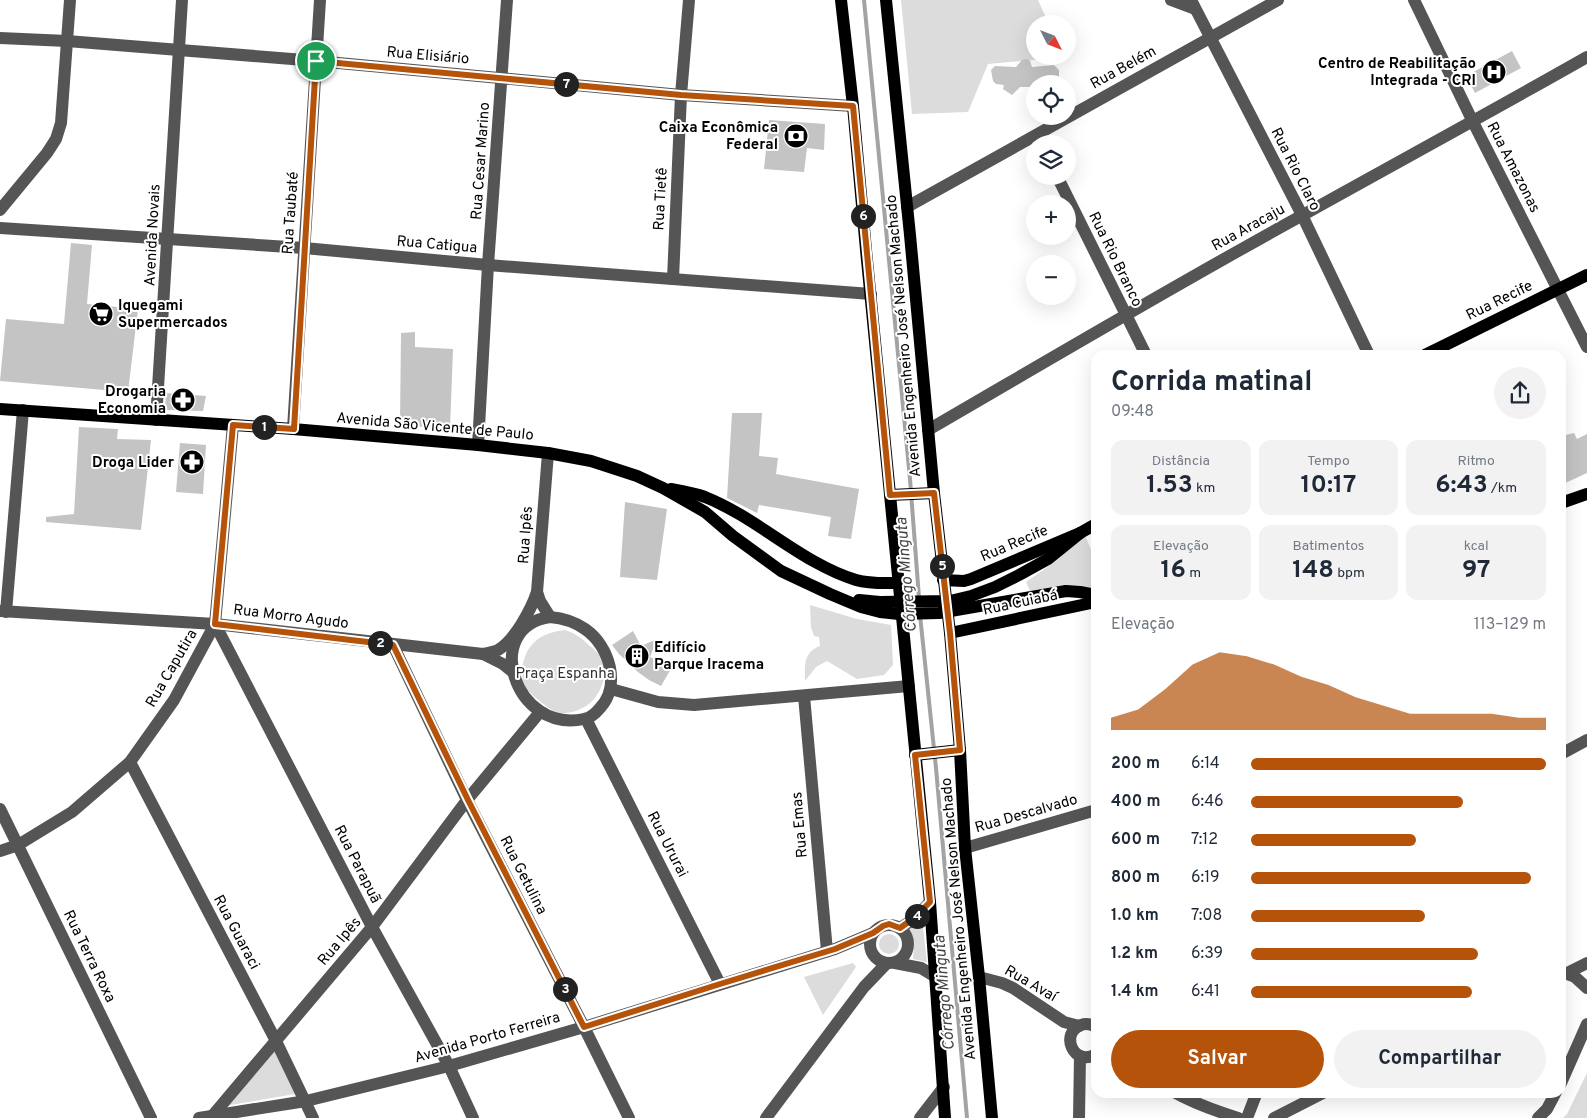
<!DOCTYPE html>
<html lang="pt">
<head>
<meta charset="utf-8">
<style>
	body { margin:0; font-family:Overpass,sans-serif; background:#f2f2f3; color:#1f2937; height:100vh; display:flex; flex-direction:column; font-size:19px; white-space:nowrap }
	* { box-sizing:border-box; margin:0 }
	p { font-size:16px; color:#747a83 }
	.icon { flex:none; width:28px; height:28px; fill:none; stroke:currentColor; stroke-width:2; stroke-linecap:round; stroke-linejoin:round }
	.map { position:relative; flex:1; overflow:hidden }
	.sheet { position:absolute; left:1091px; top:350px; width:475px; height:748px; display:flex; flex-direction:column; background:#fff; border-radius:15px; box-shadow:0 5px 20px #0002 }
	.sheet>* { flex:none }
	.needle { width:32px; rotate:132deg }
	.buttons { position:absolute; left:1026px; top:15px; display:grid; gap:10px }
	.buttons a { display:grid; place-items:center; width:50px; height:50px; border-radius:50%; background:#fff; box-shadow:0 5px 20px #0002; font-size:25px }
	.pin { position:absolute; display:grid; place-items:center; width:42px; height:42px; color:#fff; margin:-21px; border:2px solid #fff; border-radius:50%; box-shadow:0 1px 5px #0007 }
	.km { position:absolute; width:25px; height:25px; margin:-12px; border-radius:50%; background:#222; color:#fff; font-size:14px; line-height:25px; text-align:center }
	.round { display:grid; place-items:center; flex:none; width:52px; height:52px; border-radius:26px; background:#f2f2f3 }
	.head { display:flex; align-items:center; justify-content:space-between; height:85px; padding:0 20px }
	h1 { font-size:28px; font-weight:700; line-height:38px }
	.figures { display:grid; grid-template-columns:repeat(3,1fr); gap:8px; height:85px; padding:5px 20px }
	.figures div { display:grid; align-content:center; border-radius:12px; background:#f2f2f3; text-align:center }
	.figures b { font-size:25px; font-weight:700 }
	.figures small { font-size:14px; font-weight:400 }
	.figures p { font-size:14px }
	.chart { height:140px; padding:10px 20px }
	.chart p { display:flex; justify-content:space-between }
	.chart svg { width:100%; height:90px; margin-top:5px; fill:#b45309; opacity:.7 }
	.cta { display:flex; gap:10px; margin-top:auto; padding:10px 20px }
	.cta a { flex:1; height:58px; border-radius:30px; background:#b45309; color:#fff; font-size:20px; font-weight:700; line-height:58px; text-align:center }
	.cta a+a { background:#f2f2f3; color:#1f2937 }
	ul { padding:0 20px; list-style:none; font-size:16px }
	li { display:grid; grid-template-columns:80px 60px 1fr; align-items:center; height:38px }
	li i { height:12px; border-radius:6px; background:#b45309 }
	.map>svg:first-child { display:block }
	.green { fill:#dcdcdc }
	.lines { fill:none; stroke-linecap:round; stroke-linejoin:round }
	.stream { stroke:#a3a3a3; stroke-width:4 }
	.building { fill:#c4c4c4 }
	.minor { stroke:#555; stroke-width:12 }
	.major { stroke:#000; stroke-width:12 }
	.route-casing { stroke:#fff; stroke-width:10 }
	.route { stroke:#b45309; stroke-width:6 }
	.labels { text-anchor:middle; stroke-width:4; stroke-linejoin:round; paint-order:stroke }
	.street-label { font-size:15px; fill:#000; stroke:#fff }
	.poi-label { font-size:15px; font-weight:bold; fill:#000; stroke:#fff; text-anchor:end }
	.park-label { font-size:15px; fill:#333; stroke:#fff }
	.water-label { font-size:16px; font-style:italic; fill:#444; stroke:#fff }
</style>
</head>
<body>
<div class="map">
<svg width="1587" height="1118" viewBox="0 0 1587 1118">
	<rect width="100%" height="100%" fill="#fff"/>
	<!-- green -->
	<g class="green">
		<polygon points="901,0 1038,0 1049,24 1035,24 1035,56 1065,57 988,64 968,112 912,114"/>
		<polygon points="1085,535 1096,562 1096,588 1068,586 1030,591 1026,582 1056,561"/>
		<path d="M810 605 857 619 891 625 893 665 884 675 857 679 827 661 816 667 805 681C805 664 803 653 820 646L819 637 814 636 811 627Z"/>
		<path d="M565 630C577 634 581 638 590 646 594 649 598 653 601 657 609 670 603 688 594 699 586 709 568 716 556 712 550 710 530 694 526 688 523 684 522 675 522 670 525 644 540 633 565 630Z"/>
		<path d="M922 919 927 962 913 959C914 948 916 939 907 930Z"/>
		<circle cx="889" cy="944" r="10"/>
		<polygon points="853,963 856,967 823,1015 804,977"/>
		<polygon points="274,1050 295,1094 225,1106"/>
		<polygon points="1587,1073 1587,1118 1563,1118 1567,1114"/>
	</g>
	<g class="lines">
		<!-- stream -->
		<g class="stream">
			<polyline points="864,0 910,479 919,598"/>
			<polyline points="920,615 936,768 967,1118"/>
		</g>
	</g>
	<!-- building -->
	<g class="building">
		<polygon points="1512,51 1521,68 1475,93 1466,76"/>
		<polygon points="1027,59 1030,61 1032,67 1054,65 1059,70 1059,83 1035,84 1035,87 1020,87 1012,95 1003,89 1004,85 996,84 993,81 991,70 995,66 1016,67 1022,60"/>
		<polygon points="769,120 825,124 824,150 807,148 804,172 764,169"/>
		<polygon points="71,243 92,245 87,304 138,309 128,392 0,381 6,319 64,324"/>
		<polygon points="415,332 415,347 453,349 450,429 400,425 401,333"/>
		<polygon points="166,393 206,396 203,411 165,410"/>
		<polygon points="732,413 762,413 759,456 778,458 776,474 859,489 851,539 828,536 831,517 759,505 757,513 727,498"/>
		<polygon points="79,427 118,429 117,439 151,440 141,530 46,522 46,517 74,514"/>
		<polygon points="1574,433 1577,439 1587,434 1587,473 1561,485 1561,436"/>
		<polygon points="180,443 206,445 203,494 176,492"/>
		<polygon points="625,502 667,509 657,580 620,577"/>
		<polygon points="633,631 641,646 657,639 650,657 672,667 661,686 649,680 638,672 619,654 612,645"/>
	</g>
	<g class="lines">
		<!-- minor -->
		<g class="minor">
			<polyline points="1171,0 1195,9"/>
			<polyline points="1191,0 1302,215 1369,355"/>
			<polyline points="1414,0 1473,122 1587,347"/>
			<polyline points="0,38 67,41 317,61 681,95 853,106"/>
			<polyline points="1057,176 1146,355"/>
			<polyline points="907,207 1278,0"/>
			<polyline points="0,210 47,153 56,139 61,123 70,0"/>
			<polyline points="0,228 304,248 488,265 871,294"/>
			<polyline points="673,279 681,95 689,0"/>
			<polyline points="156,420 182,0"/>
			<polyline points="293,429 320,0"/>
			<path d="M928 430C1052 358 1175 285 1301 216 1396 163 1492 111 1587 57"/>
			<polyline points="478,445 488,265 507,0"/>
			<polyline points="548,453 537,592 540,601 550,617"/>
			<polyline points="0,611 215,624 483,654 503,664 513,672"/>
			<polyline points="6,612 23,410"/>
			<path d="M550 617C562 618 575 622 585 629 610 646 621 686 600 708 596 713 590 718 584 719 514 734 481 627 550 617Z"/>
			<polyline points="215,624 372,927 449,1066 473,1118"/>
			<polyline points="393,645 467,800 584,1027 629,1118"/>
			<path d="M483 654C488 653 493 652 498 650 514 641 531 610 537 592"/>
			<polyline points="611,689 658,702 694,705 909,686"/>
			<polyline points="804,696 827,951"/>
			<polyline points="586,719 720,984"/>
			<polyline points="1561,754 1587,740"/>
			<polyline points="130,762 276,1041 313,1118"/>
			<polyline points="0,809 151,1118"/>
			<polyline points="965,848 1096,810"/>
			<polyline points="0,851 18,845 72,812 130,762 174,700 215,624 233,425"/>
			<circle cx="889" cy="944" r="19"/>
			<polyline points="900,928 914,919 930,902"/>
			<polyline points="895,963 921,968 936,977"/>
			<polyline points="1567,974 1575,977 1587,988"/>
			<polyline points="1561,976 1587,963"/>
			<polyline points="979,977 1002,983 1013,988 1064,1022 1079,1026"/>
			<path d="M1096 1027C1091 1024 1086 1023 1081 1025 1059 1033 1074 1068 1096 1054"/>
			<polyline points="1561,1083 1587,1024"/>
			<path d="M1174 1092C1195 1104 1216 1111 1238 1118"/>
			<polyline points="213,1115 372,927 467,800 540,712"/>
			<polyline points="199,1118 306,1101 449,1066 584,1027 835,949 873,933"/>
			<polyline points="766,1118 864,987 887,963"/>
			<polyline points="920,1118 944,1087"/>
			<polyline points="1079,1118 1080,1056"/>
			<polyline points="1247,1118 1257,1092"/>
			<polyline points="1274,1118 1325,1092"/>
			<polyline points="1538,1118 1547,1109 1556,1092"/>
		</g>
		<!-- major -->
		<g class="major">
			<polyline points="841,0 853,106 866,250 930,902 945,1118"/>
			<polyline points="886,0 910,235 934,493 950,633 960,750 965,848 979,977 992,1118"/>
			<polyline points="1425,355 1587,275"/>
			<polyline points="0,409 293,429 478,445 548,453 591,461 637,476 663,488 705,512 733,536 781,571 830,594 861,607 880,612 899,614 939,613 1066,591 1080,592 1096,595"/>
			<path d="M671 489C682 491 694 493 705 497 758 518 801 563 856 580 870 584 884 583 898 583"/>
			<polyline points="890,495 934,493"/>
			<polyline points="1561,503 1587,494"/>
			<polyline points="943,580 964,581 971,579 1080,533 1096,524"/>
			<polyline points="859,600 880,602 950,601 971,596 995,587 1019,575 1048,559 1080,533"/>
			<polyline points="950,633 1096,602"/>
			<polyline points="915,755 960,750"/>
		</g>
	</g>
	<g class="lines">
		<defs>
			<polygon id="route" points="316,61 681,95 853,106 890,495 934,493 950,633 960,750 915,755 930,902 914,918 900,928 889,924 883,926 873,933 835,949 720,984 584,1027 468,800 393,645 215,624 233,425 294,429"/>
		</defs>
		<!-- route casing -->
		<use href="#route" class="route-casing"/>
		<!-- route -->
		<use href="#route" class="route"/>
	</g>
	<!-- icons -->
	<defs>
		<symbol id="hospital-disc" viewBox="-11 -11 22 22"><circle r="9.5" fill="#000" stroke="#fff"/><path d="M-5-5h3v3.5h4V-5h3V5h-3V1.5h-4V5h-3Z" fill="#fff"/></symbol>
		<symbol id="bank-disc" viewBox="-11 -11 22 22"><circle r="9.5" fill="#000" stroke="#fff"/><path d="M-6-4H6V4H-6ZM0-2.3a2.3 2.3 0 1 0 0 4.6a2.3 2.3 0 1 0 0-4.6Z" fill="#fff"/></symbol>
		<symbol id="supermarket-disc" viewBox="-11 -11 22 22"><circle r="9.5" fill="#000" stroke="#fff"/><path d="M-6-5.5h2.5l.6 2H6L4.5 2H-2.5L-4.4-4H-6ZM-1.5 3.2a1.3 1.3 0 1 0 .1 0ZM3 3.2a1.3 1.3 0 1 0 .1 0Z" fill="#fff"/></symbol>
		<symbol id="pharmacy-disc" viewBox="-11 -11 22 22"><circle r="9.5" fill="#000" stroke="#fff"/><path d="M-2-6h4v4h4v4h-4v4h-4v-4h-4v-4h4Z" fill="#fff"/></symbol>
		<symbol id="building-disc" viewBox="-11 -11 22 22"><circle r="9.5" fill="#000" stroke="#fff"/><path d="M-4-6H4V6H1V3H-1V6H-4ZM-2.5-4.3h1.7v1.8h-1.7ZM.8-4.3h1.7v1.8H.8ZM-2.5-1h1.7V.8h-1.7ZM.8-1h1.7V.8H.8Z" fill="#fff"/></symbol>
	</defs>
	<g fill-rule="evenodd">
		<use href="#hospital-disc" x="1480" y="58" width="28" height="28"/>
		<use href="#bank-disc" x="782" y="122" width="28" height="28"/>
		<use href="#supermarket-disc" x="87" y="300" width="28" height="28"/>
		<use href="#pharmacy-disc" x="169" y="386" width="28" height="28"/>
		<use href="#pharmacy-disc" x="178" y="448" width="28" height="28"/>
		<use href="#building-disc" x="623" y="642" width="28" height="28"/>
	</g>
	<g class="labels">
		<!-- street labels -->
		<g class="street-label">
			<text transform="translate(428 55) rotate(5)" y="5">Rua Elisiário</text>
			<text transform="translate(1123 67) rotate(-29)" y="5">Rua Belém</text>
			<text transform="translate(480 161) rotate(-86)" y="5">Rua Cesar Marino</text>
			<text transform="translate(1514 167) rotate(63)" y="5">Rua Amazonas</text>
			<text transform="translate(1296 169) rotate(63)" y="5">Rua Rio Claro</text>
			<text transform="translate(660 199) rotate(-87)" y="5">Rua Tietê</text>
			<text transform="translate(290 213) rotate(-86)" y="5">Rua Taubaté</text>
			<text transform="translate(1248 227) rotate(-29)" y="5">Rua Aracaju</text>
			<text transform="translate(152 235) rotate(-87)" y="5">Avenida Novais</text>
			<text transform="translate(437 244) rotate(5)" y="5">Rua Catigua</text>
			<text transform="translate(1116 259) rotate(64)" y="5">Rua Rio Branco</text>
			<text transform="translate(1499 300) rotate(-26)" y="5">Rua Recife</text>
			<text transform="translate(903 336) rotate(-95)" y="5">Avenida Engenheiro José Nelson Machado</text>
			<text transform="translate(435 426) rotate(5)" y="5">Avenida São Vicente de Paulo</text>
			<text transform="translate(525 535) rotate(-86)" y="5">Rua Ipês</text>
			<text transform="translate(1014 543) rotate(-23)" y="5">Rua Recife</text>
			<text transform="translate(1020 602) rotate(-12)" y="5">Rua Cuiabá</text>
			<text transform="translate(291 616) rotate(7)" y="5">Rua Morro Agudo</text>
			<text transform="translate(171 668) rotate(-60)" y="5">Rua Caputira</text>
			<text transform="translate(1026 813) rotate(-16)" y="5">Rua Descalvado</text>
			<text transform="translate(799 825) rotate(-95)" y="5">Rua Emas</text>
			<text transform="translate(668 844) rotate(63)" y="5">Rua Ururai</text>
			<text transform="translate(358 864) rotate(63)" y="5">Rua Parapuã</text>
			<text transform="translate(524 875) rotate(63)" y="5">Rua Getulina</text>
			<text transform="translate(958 919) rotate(-95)" y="5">Avenida Engenheiro José Nelson Machado</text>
			<text transform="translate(237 932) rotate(62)" y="5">Rua Guaraci</text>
			<text transform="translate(339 941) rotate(-50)" y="5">Rua Ipês</text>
			<text transform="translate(90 956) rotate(64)" y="5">Rua Terra Roxa</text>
			<text transform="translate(1031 983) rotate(30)" y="5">Rua Avaí</text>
			<text transform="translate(487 1037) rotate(-16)" y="5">Avenida Porto Ferreira</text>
		</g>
		<!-- poi labels -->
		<g class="poi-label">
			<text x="1476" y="68">Centro de Reabilitação<tspan x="1476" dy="17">Integrada - CRI</tspan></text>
			<text x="778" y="132">Caixa Econômica<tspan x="778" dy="17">Federal</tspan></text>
			<text x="118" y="310" text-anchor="start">Iquegami<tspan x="118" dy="17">Supermercados</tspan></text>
			<text x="166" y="396">Drogaria<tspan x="166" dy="17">Economia</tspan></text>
			<text x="174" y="467">Droga Lider</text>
			<text x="654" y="652" text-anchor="start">Edifício<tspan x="654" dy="17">Parque Iracema</tspan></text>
		</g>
		<!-- park labels -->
		<g class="park-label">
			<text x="565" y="678">Praça Espanha</text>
		</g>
		<!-- water labels -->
		<g class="water-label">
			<text transform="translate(905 575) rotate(-95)" y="6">Córrego Minguta</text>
			<text transform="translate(943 993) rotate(-95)" y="6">Córrego Minguta</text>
		</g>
	</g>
</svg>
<div class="buttons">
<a><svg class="needle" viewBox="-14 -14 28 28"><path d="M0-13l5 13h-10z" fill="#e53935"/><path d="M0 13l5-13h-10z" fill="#747a83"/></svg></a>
<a><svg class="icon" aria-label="locate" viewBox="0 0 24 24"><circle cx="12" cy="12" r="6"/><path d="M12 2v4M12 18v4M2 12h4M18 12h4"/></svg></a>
<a><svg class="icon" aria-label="layers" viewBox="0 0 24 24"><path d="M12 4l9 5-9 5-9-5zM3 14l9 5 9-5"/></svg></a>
<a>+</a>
<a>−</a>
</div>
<div class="pin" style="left:316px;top:61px;background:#1e9e55"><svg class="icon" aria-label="arrive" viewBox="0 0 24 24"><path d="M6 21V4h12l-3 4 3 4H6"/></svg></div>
<b class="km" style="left:264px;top:427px">1</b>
<b class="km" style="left:380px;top:643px">2</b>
<b class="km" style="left:565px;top:989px">3</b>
<b class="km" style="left:917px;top:916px">4</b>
<b class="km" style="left:942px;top:566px">5</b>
<b class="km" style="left:863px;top:216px">6</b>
<b class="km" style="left:566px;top:84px">7</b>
<section class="sheet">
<div class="head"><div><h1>Corrida matinal</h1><p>09:48</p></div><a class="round"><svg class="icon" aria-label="share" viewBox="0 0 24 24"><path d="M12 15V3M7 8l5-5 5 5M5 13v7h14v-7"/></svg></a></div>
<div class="figures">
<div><p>Distância</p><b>1.53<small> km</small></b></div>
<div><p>Tempo</p><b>10:17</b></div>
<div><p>Ritmo</p><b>6:43<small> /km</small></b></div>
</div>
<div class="figures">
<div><p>Elevação</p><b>16<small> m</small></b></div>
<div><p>Batimentos</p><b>148<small> bpm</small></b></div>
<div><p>kcal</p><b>97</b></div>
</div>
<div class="chart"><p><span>Elevação</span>113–129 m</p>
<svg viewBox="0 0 160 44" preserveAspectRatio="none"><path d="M0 44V38L10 34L20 24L30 12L40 6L50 8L60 12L70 18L80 22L90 28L100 32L110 36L120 36L130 36L140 36L150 38L160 38V44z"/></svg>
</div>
<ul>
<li><b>200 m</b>6:14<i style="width:100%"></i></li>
<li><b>400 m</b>6:46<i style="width:72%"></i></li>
<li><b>600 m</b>7:12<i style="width:56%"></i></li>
<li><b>800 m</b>6:19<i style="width:95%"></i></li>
<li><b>1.0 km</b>7:08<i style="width:59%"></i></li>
<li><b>1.2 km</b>6:39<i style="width:77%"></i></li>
<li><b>1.4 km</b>6:41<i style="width:75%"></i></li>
</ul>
<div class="cta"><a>Salvar</a><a>Compartilhar</a></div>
</section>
</div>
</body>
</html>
